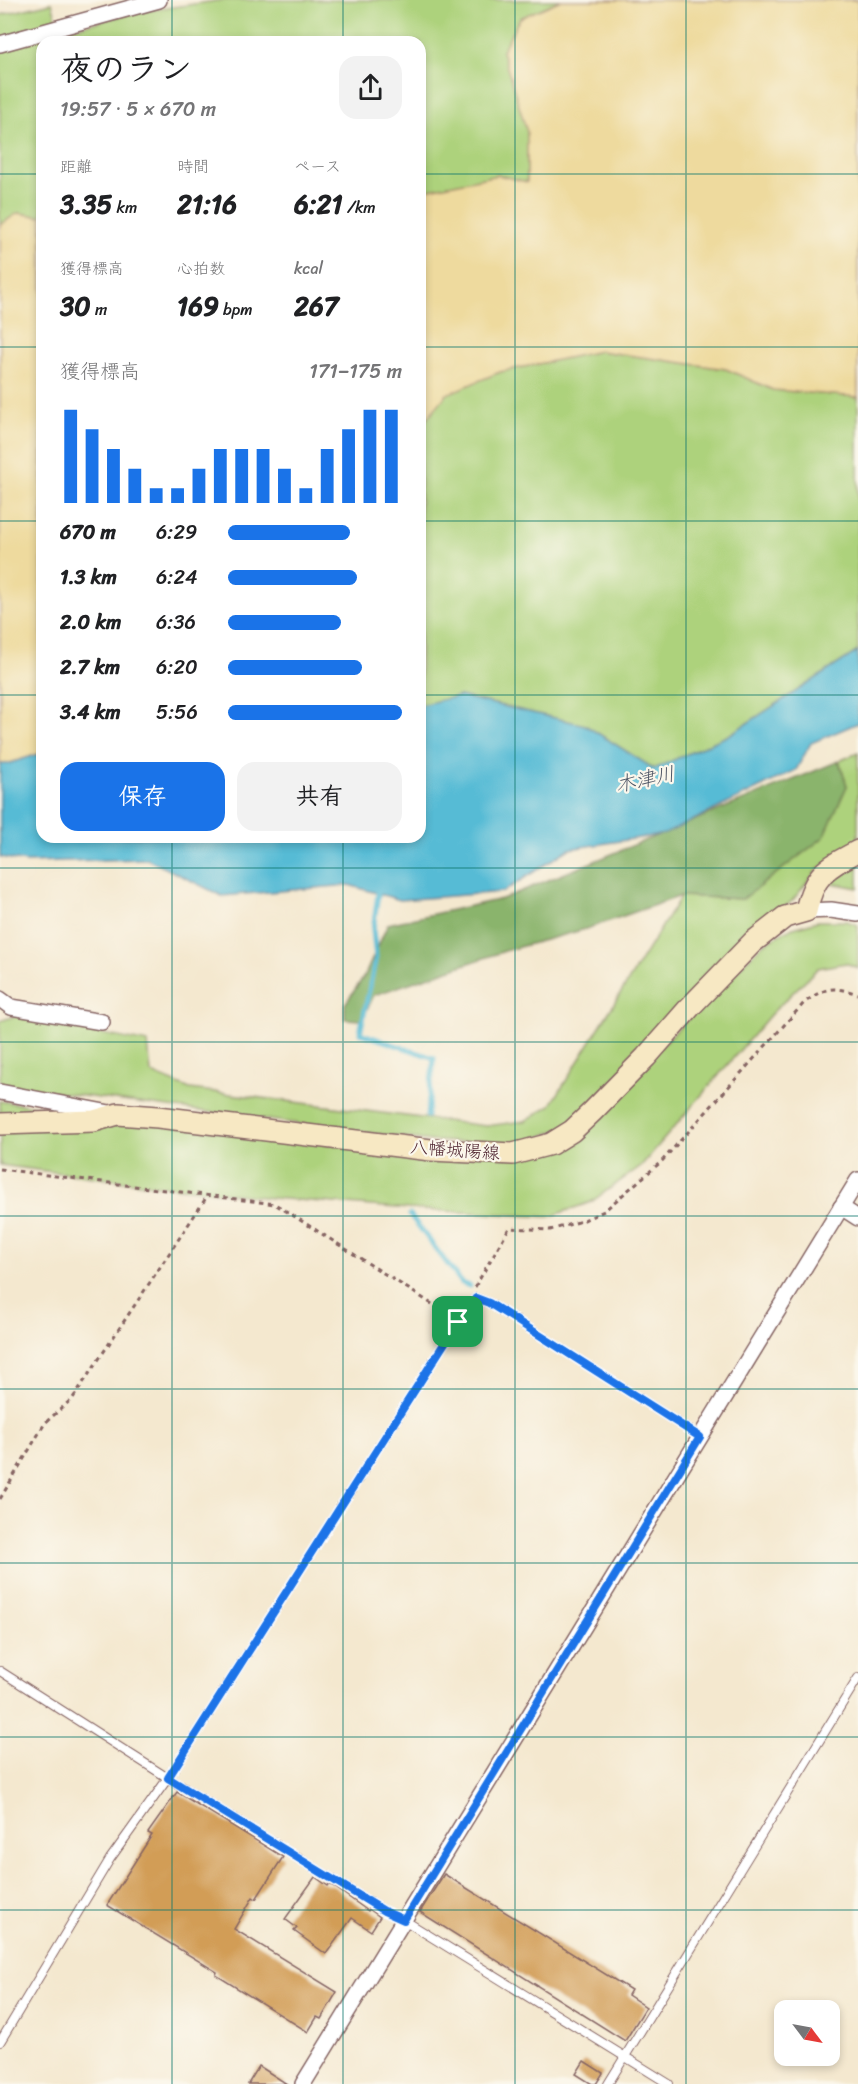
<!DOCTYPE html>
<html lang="ja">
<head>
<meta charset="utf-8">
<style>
	body { margin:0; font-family:Sriracha,"Klee One",sans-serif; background:#f2f2f2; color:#202124; height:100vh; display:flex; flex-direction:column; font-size:22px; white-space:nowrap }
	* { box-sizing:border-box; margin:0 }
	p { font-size:20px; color:#757577 }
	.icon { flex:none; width:33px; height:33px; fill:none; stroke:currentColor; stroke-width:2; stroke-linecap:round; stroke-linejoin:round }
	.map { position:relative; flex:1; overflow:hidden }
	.side { position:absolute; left:36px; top:36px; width:390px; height:807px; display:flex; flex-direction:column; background:#fff; border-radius:18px; box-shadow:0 3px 9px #0003 }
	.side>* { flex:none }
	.needle { width:39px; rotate:122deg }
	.tools { position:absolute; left:774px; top:2000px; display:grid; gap:12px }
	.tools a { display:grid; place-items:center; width:66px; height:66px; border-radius:12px; background:#fff; box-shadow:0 3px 9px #0003; font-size:30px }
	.pin { position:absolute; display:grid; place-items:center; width:51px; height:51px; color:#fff; margin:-26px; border-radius:12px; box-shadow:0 3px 9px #0006 }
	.round { display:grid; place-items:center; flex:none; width:63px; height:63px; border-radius:18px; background:#f2f2f2 }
	.headline { display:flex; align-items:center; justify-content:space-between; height:102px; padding:0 24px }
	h1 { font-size:33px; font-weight:800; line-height:45px }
	.stats { display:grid; grid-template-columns:repeat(3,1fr); gap:9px; height:102px; padding:6px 24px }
	.stats div { display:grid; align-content:center }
	.stats b { font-size:26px; font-weight:800 }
	.stats small { font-size:16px; font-weight:400 }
	.stats p { font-size:16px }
	.chart { height:168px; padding:12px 24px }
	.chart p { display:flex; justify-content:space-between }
	.chart svg { width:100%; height:108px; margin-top:6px; stroke:#1a73e8; stroke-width:6 }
	.primary-button { display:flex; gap:12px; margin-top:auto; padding:12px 24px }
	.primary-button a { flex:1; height:69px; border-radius:18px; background:#1a73e8; color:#fff; font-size:24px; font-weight:800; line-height:69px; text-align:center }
	.primary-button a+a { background:#f2f2f2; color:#202124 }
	ul { padding:0 24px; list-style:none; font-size:20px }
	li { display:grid; grid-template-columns:96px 72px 1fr; align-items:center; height:45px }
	li i { height:15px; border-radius:8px; background:#1a73e8 }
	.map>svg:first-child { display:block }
	.green { fill:#add27c; stroke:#7c7854; stroke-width:1.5 }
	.forest { fill:#8ab46c; stroke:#6a6a4c; stroke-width:1.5 }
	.sand { fill:#eeda9e; stroke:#9c7c64; stroke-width:1.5 }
	.water { fill:#57bbd5; stroke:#506d80; stroke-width:1.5 }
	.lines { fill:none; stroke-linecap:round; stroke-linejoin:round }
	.stream { stroke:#57bbd5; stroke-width:5 }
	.building { fill:#d29d56 }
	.lane-casing { stroke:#866564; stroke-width:10 }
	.street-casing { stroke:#866564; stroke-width:18 }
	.secondary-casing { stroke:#866564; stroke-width:24 }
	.path { stroke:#866564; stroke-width:3; stroke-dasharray:4.5 4.5; stroke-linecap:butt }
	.lane { stroke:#fff; stroke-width:8 }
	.street { stroke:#fff; stroke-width:15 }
	.secondary { stroke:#f7e8c3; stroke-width:21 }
	.route-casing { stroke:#fff; stroke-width:12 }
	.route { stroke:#1a73e8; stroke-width:8 }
	.grid { fill:none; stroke:#0f766e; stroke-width:1.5; stroke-opacity:0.55 }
	.labels { text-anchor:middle; stroke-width:4.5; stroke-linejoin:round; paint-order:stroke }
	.street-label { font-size:18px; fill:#4a1f2b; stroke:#fbf7ec }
	.water-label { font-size:20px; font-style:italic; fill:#4f5666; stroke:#fbf7ec }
</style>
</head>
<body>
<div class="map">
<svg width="858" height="2084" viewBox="0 0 858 2084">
	<rect width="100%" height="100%" fill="#fbf7ec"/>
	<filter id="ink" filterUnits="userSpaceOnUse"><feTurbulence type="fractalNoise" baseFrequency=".0167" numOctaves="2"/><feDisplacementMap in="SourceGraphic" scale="12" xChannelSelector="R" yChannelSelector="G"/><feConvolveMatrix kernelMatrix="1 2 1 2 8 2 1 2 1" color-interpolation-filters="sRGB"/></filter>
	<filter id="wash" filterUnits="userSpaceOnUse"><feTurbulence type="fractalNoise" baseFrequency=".008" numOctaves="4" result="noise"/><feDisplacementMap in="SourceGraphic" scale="24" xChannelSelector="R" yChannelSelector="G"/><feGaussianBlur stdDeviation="1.35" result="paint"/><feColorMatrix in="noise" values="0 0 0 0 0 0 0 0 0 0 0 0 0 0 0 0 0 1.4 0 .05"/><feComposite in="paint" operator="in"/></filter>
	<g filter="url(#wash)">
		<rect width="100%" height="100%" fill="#f4e8cf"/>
		<!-- green -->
		<g class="green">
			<polygon points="223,0 561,0 520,18 502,51 528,132 527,182 498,175 420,191 420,42 42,42 42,217 18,213 0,225 0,15 52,3 60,31 138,12"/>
			<polygon points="600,351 726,369 773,390 858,397 858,651 729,735 654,769 585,725 460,696 420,705 420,423 425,421 446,394 500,372"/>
			<polygon points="858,753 858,844 818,869 792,901 749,935 578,1117 563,1128 520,1144 431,1141 0,1085 0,1021 15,1016 148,1043 151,1073 190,1089 486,1126 525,1121 551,1105 681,896 743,899 847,786 839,761"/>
			<polygon points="858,862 858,888 831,883 833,875"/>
			<polygon points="817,921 846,921 858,925 858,968 846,963 818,968 771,1014 641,1166 591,1202 549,1217 409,1209 272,1198 153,1185 0,1165 0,1129 159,1123 427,1156 563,1144 762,945 787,930"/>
			<polygon points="0,1101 79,1113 0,1117"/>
		</g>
		<!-- forest -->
		<polygon class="forest" points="839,761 847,786 824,837 743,899 681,896 586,929 508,950 374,995 362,1020 345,1019 345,1004 365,975 388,924 502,899"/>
		<!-- sand -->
		<g class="sand">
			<polygon points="561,0 858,0 858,397 773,390 726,369 600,351 500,372 447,394 425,421 420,423 420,191 498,175 527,182 527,132 502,51 520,18"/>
			<polygon points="18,213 42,217 42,753 7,764 0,764 0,225"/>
		</g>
		<!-- water -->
		<polygon class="water" points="858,651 858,723 811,743 796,770 665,834 569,849 503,892 400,900 349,885 222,896 147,859 26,862 0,857 0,764 7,764 42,753 42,837 420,837 420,705 459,696 585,725 654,769 729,735"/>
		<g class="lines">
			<!-- stream -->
			<g class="stream">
				<polyline points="378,894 373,930 376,957 360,1033 434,1058 427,1116"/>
				<polyline points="410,1215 462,1283 469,1286"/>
			</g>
		</g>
		<g id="blocks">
			<!-- building -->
			<g class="building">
				<polygon points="177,1792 283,1857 256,1899 253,1897 234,1929 337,1992 321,2019 317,2017 308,2032 216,1975 217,1972 107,1905 152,1835 148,1833"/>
				<polygon points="444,1874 631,1990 628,1995 646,2007 625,2041 420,1912"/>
				<polygon points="315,1877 328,1886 329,1884 333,1886 368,1911 369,1909 380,1917 371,1931 352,1918 326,1954 294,1931 297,1928 285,1919"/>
				<polygon points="584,2061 603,2073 596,2084 592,2084 576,2074"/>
				<polygon points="259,2066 287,2084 248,2084"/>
			</g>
		</g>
	</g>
	<g filter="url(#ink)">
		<use href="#blocks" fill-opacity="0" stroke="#866564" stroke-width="1.5"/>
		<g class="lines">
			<defs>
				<g id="lane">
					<polyline points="0,1671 168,1778 384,1911 404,1920 669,2084"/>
					<polyline points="0,2042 110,1859 168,1778 458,1322 476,1298 489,1303 700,1437"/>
					<polyline points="608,2084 858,1678"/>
				</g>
				<g id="street">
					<polyline points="0,44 159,0"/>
					<polyline points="806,911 831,910 858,914"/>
					<polyline points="0,999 11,1007 102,1022"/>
					<polyline points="0,1092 115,1114"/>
					<polyline points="841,1207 858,1218"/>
					<polyline points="303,2084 858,1180"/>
				</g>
				<path id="secondary" d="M0 1124 94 1121 118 1114 158 1117 431 1150 513 1154 551 1144 572 1131 592 1112 646 1057 690 1007 753 942 785 917 806 911C814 874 826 868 858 851"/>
			</defs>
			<!-- lane casing -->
			<use href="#lane" class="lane-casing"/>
			<!-- street casing -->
			<use href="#street" class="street-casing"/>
			<!-- secondary casing -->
			<use href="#secondary" class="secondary-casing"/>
			<!-- path -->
			<g class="path">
				<polyline points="0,1169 275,1204 443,1311"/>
				<path d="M475 1287 509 1228 550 1230 582 1221 604 1211 662 1161 804 1003C825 987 832 986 858 994"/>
				<polyline points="0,1499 45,1423 73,1398 208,1195"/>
			</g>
			<!-- lane -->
			<use href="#lane" class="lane"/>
			<!-- street -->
			<use href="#street" class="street"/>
			<!-- secondary -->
			<use href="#secondary" class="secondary"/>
		</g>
	</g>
	<g class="lines" filter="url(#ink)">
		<defs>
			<polygon id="route" points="476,1298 489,1303 700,1437 404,1920 384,1911 168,1778 458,1322"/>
		</defs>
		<!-- route casing -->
		<use href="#route" class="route-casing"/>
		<!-- route -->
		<use href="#route" class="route"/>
	</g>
	<!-- grid -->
	<path class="grid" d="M172 0V42M343 0V42M515 0V2084M686 0V2084M0 174H42M420 174H858M0 347H42M420 347H858M0 521H42M420 521H858M0 695H42M420 695H858M172 837V2084M343 837V2084M0 868H858M0 1042H858M0 1216H858M0 1389H858M0 1563H858M0 1737H858M0 1910H858"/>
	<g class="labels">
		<!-- street labels -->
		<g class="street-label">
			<text transform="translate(455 1150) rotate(4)" y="6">八幡城陽線</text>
		</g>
		<!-- water labels -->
		<g class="water-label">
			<text transform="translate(645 779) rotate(-12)" y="7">木津川</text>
		</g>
	</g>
</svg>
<div class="tools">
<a><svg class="needle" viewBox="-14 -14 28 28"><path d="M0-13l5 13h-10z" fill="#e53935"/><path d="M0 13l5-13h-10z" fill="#757577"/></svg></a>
</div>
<div class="pin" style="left:458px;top:1322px;background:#1e9e55"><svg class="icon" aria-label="arrive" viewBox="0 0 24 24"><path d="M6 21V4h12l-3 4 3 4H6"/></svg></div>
<section class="side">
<div class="headline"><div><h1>夜のラン</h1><p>19:57 · 5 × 670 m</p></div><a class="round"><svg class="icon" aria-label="share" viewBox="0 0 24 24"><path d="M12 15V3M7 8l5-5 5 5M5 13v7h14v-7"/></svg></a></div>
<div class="stats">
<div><p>距離</p><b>3.35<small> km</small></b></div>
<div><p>時間</p><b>21:16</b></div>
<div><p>ペース</p><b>6:21<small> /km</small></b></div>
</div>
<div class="stats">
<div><p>獲得標高</p><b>30<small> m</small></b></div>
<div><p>心拍数</p><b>169<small> bpm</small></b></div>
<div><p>kcal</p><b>267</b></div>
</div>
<div class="chart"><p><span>獲得標高</span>171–175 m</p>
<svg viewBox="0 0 160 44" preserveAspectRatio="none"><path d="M5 44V6M15 44V14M25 44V22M35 44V30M45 44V38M55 44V38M65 44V30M75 44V22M85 44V22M95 44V22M105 44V30M115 44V38M125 44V22M135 44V14M145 44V6M155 44V6"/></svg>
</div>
<ul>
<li><b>670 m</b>6:29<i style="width:70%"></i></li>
<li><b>1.3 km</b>6:24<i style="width:74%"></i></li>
<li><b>2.0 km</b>6:36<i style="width:65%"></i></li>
<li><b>2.7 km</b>6:20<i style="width:77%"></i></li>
<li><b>3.4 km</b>5:56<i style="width:100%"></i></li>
</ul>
<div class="primary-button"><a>保存</a><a>共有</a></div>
</section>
</div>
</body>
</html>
